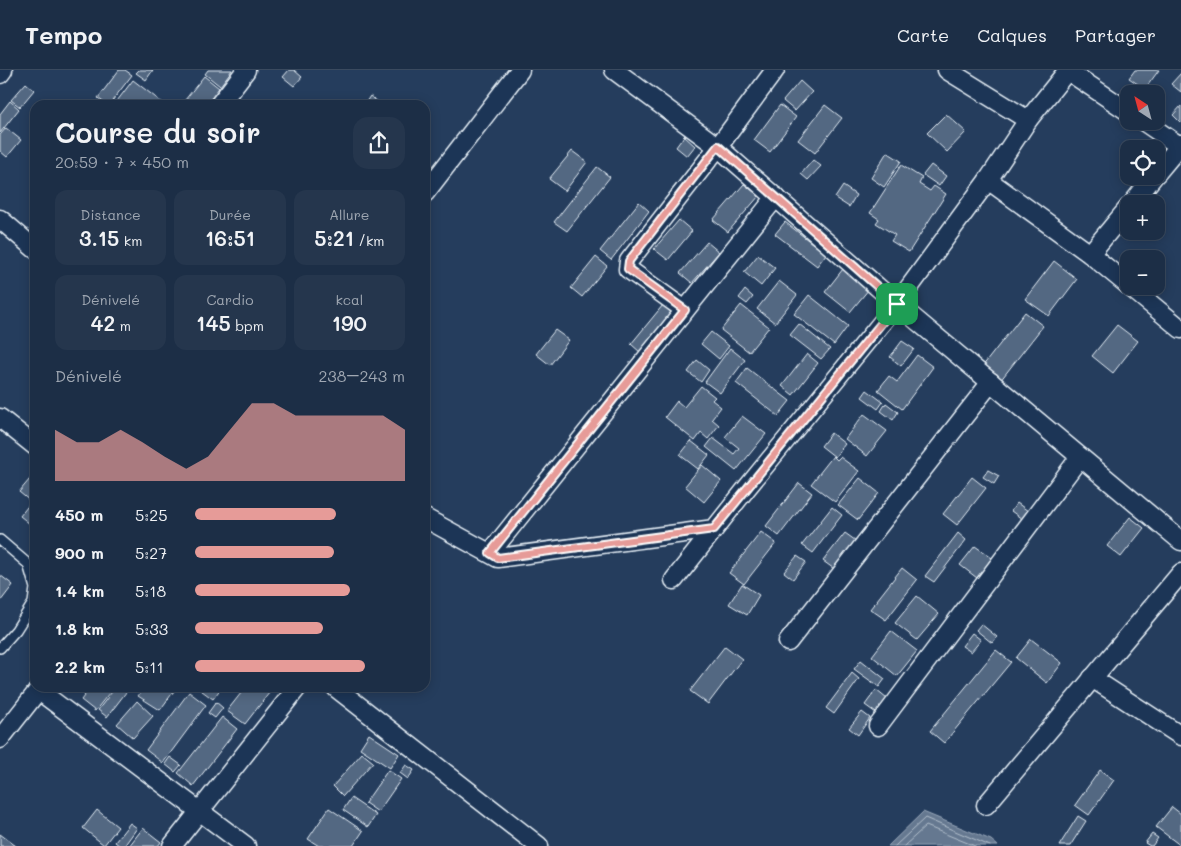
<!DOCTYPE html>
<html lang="fr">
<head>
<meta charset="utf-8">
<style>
	body { margin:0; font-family:Mali,sans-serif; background:#25364d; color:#f1f3f6; height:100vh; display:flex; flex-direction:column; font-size:19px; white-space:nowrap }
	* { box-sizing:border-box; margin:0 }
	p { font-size:16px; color:#a0a8b3 }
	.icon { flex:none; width:28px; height:28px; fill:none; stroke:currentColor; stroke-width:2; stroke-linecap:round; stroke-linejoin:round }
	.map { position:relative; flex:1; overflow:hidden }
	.drawer { position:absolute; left:30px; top:30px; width:400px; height:592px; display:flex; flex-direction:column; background:#1c2e46; border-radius:15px; box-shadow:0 2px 12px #0003,0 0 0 1px #3a4a5f }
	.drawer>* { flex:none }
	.needle { width:32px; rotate:324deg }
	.buttons { position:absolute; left:1120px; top:15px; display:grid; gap:10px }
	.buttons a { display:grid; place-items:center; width:45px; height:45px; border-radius:10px; background:#1c2e46; box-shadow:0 2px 12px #0003,0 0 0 1px #3a4a5f; font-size:25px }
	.pin { position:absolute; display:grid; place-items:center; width:42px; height:42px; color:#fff; margin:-21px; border-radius:10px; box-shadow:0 2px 8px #0006 }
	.round { display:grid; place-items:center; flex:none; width:52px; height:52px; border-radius:15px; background:#25364d }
	.overview { display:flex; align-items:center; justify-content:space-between; height:85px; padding:0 25px }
	h1 { font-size:28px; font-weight:600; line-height:38px }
	.stats { display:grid; grid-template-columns:repeat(3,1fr); gap:8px; height:85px; padding:5px 25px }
	.stats div { display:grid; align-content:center; border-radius:12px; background:#25364d; text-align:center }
	.stats b { font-size:21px; font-weight:600 }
	.stats small { font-size:14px; font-weight:400 }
	.stats p { font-size:14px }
	.chart { height:140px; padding:10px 25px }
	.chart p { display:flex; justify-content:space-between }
	.chart svg { width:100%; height:90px; margin-top:5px; fill:#e69b98; opacity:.7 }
	ul { padding:0 25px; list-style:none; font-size:16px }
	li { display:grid; grid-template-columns:80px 60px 1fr; align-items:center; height:38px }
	li i { height:12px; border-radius:6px; background:#e69b98 }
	header { display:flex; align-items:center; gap:30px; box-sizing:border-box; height:70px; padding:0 25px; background:#1c2e46; border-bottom:1px solid #3a4a5f }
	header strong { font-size:24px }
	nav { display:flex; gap:28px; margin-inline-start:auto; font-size:18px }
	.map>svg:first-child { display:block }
	.water { fill:#657890; stroke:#99a8ba }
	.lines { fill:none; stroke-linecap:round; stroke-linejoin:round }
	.shore { stroke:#b4c1ce; stroke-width:1 }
	.building { fill:#536782; stroke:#e8f1f8 }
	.lane-casing { stroke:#e8f1f8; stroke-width:12 }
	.street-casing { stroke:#e8f1f8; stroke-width:21 }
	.lane { stroke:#1d3557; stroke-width:9 }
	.street { stroke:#1d3557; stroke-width:18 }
	.route-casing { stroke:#fff; stroke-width:10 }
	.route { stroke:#e69b98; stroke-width:6 }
</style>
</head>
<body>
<header>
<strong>Tempo</strong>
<nav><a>Carte</a><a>Calques</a><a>Partager</a></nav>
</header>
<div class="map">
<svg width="1181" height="776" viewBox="0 0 1181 776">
	<rect width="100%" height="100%" fill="#253d5d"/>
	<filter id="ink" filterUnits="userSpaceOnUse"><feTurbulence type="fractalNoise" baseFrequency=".02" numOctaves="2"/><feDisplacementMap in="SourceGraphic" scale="10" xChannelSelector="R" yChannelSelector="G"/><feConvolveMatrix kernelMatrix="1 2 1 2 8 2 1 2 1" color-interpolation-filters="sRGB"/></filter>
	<g filter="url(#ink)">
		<!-- water -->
		<polygon class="water" points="923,742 991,770 998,776 888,776"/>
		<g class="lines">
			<!-- shore -->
			<g class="shore">
				<polyline points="895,776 925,748 990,776"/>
				<polyline points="904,776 926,756 975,776"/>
			</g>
		</g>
		<!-- building -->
		<g class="building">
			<polygon points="119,0 125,0 132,5 109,35 107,35 98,28"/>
			<polygon points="139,0 153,0 146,10 136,3"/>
			<polygon points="208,0 232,0 220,16 205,4"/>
			<polygon points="289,0 294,0 302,7 294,16 283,7"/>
			<polygon points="1135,0 1159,0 1145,19 1129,8"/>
			<polygon points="1181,3 1181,22 1171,14"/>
			<polygon points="204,6 219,18 206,35 181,35"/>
			<polygon points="133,10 164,34 162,35 114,35"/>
			<polygon points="800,11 812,22 795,41 783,31"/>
			<polygon points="26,13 34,20 20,37 11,30"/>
			<polygon points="1155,18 1160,23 1156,26 1156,24 1148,24"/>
			<polygon points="370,26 381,34 380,35 364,35"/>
			<polygon points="10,31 19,39 0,63 0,44"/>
			<polygon points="780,35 796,47 770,82 754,70"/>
			<polygon points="825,35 842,48 815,83 798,70"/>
			<polygon points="1181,36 1181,53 1173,45"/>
			<polygon points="946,44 966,62 947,82 927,63"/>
			<polygon points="6,58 21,70 7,87 0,81 0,65"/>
			<polygon points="684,66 695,76 687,86 676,77"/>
			<polygon points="572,81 587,92 565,121 549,109"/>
			<polygon points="887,82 901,91 884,117 871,108"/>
			<polygon points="425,84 432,89 425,98"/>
			<polygon points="813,90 821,96 808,110 801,104"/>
			<polygon points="901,95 922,108 919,114 930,121 934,116 946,124 909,182 891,171 895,165 876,153 879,149 870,143"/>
			<polygon points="931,95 946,106 939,116 923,105"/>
			<polygon points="597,97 610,107 567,161 554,152"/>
			<polygon points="744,114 759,126 728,162 713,150"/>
			<polygon points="843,116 856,125 849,137 835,128"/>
			<polygon points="639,132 649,141 611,190 600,181"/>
			<polygon points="679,150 692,161 668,190 654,179"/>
			<polygon points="785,152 826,184 817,196 775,164"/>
			<polygon points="707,172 719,182 692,213 680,203"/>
			<polygon points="758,185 775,198 761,216 744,202"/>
			<polygon points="596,187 607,196 582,227 571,218"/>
			<polygon points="1054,191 1077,209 1049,246 1025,229"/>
			<polygon points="843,199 869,219 850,242 825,222"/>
			<polygon points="779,211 797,225 775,253 757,239"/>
			<polygon points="745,220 753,227 747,234 739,228"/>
			<polygon points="809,225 848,256 834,275 794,244"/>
			<polygon points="663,235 673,244 641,283 631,274"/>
			<polygon points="741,235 769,257 749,282 721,260"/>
			<polygon points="1025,242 1043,256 1000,311 982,297"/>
			<polygon points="799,254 830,279 821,289 790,265"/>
			<polygon points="1117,255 1138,271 1113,303 1092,286"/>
			<polygon points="555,260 569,270 550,295 536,284"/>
			<polygon points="711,262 729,276 719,289 701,274"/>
			<polygon points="902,271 914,279 901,296 890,287"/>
			<polygon points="730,278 745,290 720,323 705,312"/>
			<polygon points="807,284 818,293 793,325 782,316"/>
			<polygon points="917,285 933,297 902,339 878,320 889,306 897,312"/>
			<polygon points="697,290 709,300 701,312 688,302"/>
			<polygon points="747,298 790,331 778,346 736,313"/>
			<polygon points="701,316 715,327 712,330 721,337 712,349 719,355 708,369 701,363 695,371 665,347 677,331 684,337"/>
			<polygon points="867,320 883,332 878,339 862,327"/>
			<polygon points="886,333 898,342 893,350 881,341"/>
			<polygon points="864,344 887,361 867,386 845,369"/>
			<polygon points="742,346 766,364 736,401 706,377 713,368 734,384 739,378 725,367"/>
			<polygon points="831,363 845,374 835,387 821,376"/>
			<polygon points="691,371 709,385 698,399 680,385"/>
			<polygon points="833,386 837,390 840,387 859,401 835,432 811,414"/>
			<polygon points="702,395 721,411 704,432 685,416"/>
			<polygon points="988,400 999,406 994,414 983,407"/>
			<polygon points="972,407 986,418 957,455 943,444"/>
			<polygon points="860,408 879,423 858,450 838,435"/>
			<polygon points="30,409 35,413 35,425 30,431 19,422"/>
			<polygon points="799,413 812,423 779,466 766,456"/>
			<polygon points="35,427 35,458 20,446"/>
			<polygon points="1017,433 1028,441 1022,449 1011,441"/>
			<polygon points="832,437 842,445 813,483 802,475"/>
			<polygon points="1130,447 1144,458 1121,487 1107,476"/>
			<polygon points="761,462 776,473 744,514 729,503"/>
			<polygon points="845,463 859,473 837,501 823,491"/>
			<polygon points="958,463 966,470 934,512 925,506"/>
			<polygon points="975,476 992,488 977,508 960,495"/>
			<polygon points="797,486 806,492 793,509 784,502"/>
			<polygon points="902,498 917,510 886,550 870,539"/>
			<polygon points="0,505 13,515 0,532"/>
			<polygon points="742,514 759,525 747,545 729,534"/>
			<polygon points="917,526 939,544 917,570 895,553"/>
			<polygon points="981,554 997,567 992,573 976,560"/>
			<polygon points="891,561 917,581 897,606 872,586"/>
			<polygon points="972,563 981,570 971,582 962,576"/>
			<polygon points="1031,569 1062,593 1047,613 1016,588"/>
			<polygon points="725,576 742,589 708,634 690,621"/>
			<polygon points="996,580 1011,592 944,673 930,661"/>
			<polygon points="861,590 885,609 879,617 854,599"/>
			<polygon points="852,603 859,609 834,644 826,638"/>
			<polygon points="90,618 113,618 95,641 81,630"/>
			<polygon points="115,618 122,618 127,621 107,647 98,640"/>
			<polygon points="144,618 169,618 174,621 160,640 138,626"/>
			<polygon points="198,618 221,618 213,629"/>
			<polygon points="245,618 273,618 245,654 227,641"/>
			<polygon points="876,620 887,629 876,643 865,635"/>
			<polygon points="189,622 206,635 163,693 146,680"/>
			<polygon points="137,631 153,646 133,668 117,654"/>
			<polygon points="216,632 223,638 215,648 208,643"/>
			<polygon points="862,642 870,648 858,665 849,658"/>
			<polygon points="222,647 237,659 193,716 178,703"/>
			<polygon points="369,664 399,684 390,698 360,678"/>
			<polygon points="362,683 373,692 343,726 333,716"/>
			<polygon points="170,687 181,695 175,702 165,694"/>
			<polygon points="406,695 414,700 408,709 400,703"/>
			<polygon points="388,700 401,709 378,742 365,733"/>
			<polygon points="1100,700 1114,710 1089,745 1075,735"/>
			<polygon points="351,728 376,745 368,757 343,740"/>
			<polygon points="1172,737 1181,744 1181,776 1156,757"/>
			<polygon points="329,738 363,761 353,776 319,776 308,769"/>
			<polygon points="97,740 118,757 104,775 83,758"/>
			<polygon points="1078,746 1086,751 1070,776 1059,776"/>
			<polygon points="130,753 137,758 124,776 120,776 115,772"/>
			<polygon points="143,758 161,772 158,776 129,776"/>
			<polygon points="0,764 16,776 0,776"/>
			<polygon points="1152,764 1158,768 1152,776 1150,776 1145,773"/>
		</g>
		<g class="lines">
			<defs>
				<polyline id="lane" points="0,470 28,494 35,518 33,533 16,560 0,578"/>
				<g id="street">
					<polyline points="614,0 718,77 897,234 1181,471"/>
					<polyline points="947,0 1028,50"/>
					<polyline points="1068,1 1129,42"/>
					<polyline points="0,4 3,0"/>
					<polyline points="219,35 246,0"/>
					<polyline points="1143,51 1181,77"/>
					<polyline points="1156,104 1181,74"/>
					<polyline points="988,110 1090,184 1129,216"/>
					<polyline points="425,123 520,0"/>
					<polyline points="1132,134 1154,106"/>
					<polyline points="0,149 35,179"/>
					<polyline points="1090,184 1129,137"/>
					<polyline points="1129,216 1181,259"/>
					<polyline points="685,240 628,199 629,191 718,77 775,0"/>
					<polyline points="0,348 35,376"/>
					<polyline points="425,448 498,488 714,459"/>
					<polyline points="490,483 776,127"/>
					<polyline points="674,510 746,419 897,234 988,110 1028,50 1068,0"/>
					<polyline points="788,572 991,312"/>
					<polyline points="1092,608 1181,666"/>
					<polyline points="336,618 539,776"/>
					<polyline points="38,620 246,776"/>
					<polyline points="878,656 1080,387"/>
					<polyline points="0,669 40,618"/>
					<polyline points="986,735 1181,503"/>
					<polyline points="172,776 297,618"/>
				</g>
			</defs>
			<!-- lane casing -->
			<use href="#lane" class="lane-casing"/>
			<!-- street casing -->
			<use href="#street" class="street-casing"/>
			<!-- lane -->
			<use href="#lane" class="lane"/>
			<!-- street -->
			<use href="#street" class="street"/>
		</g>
	</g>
	<g class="lines" filter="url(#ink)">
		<defs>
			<polygon id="route" points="718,76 897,234 714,459 498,488 490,483 685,240 628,199 629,191"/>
		</defs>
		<!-- route casing -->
		<use href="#route" class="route-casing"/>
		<!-- route -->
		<use href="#route" class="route"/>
	</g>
</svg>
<div class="buttons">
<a><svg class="needle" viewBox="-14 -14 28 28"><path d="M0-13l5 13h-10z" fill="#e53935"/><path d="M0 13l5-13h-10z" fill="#a0a8b3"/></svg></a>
<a><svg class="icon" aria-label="locate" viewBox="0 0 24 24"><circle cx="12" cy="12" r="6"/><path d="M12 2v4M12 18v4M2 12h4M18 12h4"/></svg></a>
<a>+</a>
<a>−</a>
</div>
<div class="pin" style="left:897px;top:234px;background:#1e9e55"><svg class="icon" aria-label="arrive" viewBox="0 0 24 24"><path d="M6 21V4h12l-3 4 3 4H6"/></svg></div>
<section class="drawer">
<div class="overview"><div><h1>Course du soir</h1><p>20:59 · 7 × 450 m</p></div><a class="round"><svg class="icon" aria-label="share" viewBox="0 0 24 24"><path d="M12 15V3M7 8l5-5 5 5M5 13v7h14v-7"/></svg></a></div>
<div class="stats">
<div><p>Distance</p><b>3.15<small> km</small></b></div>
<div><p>Durée</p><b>16:51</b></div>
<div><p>Allure</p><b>5:21<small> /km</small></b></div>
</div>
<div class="stats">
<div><p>Dénivelé</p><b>42<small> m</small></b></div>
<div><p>Cardio</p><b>145<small> bpm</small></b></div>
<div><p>kcal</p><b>190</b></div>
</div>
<div class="chart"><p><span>Dénivelé</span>238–243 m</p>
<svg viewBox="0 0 160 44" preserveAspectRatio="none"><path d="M0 44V19L10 25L20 25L30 19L40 25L50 32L60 38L70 32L80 19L90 6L100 6L110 12L120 12L130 12L140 12L150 12L160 19V44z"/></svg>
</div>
<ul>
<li><b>450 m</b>5:25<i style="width:67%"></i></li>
<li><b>900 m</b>5:27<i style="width:66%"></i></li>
<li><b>1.4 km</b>5:18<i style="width:74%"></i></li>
<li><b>1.8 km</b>5:33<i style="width:61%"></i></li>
<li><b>2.2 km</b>5:11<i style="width:81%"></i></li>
</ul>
</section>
</div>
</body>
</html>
